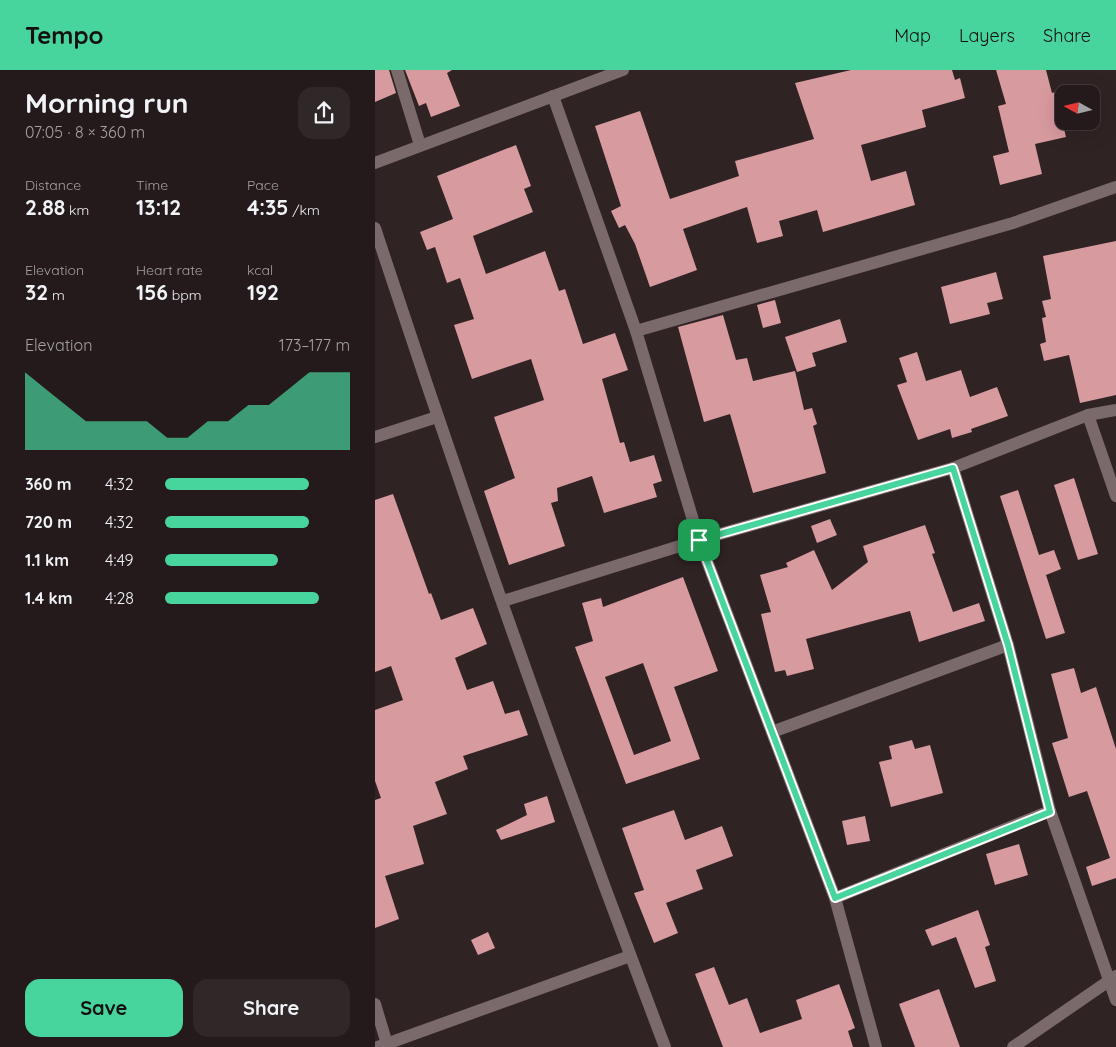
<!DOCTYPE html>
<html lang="en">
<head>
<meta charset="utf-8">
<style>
	body { margin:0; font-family:Quicksand,sans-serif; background:#302728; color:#f1f3f6; height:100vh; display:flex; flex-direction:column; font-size:19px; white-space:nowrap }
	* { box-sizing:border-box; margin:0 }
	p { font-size:16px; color:#a3a1a3 }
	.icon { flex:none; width:28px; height:28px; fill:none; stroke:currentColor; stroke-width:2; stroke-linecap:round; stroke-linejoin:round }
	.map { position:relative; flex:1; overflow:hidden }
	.drawer { display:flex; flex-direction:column; background:#241a1b; width:375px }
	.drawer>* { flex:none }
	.needle { width:32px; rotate:278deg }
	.buttons { position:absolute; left:680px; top:15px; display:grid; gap:10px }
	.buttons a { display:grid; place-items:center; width:45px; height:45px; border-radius:10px; background:#241a1b; box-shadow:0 5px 20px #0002,0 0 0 1px #41383a; font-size:25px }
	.pin { position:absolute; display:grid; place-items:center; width:42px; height:42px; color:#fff; margin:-21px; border-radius:10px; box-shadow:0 2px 8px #0006 }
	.round { display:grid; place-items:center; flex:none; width:52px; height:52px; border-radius:15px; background:#302728 }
	.summary { display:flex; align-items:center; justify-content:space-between; height:85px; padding:0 25px }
	h1 { font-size:28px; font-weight:700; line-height:38px }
	.stats { display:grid; grid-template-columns:repeat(3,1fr); gap:8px; height:85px; padding:5px 25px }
	.stats div { display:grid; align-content:center }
	.stats b { font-size:21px; font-weight:700 }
	.stats small { font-size:14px; font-weight:400 }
	.stats p { font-size:14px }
	.chart { height:140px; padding:10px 25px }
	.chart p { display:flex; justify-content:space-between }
	.chart svg { width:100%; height:90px; margin-top:5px; fill:#48d49d; opacity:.7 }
	.button { display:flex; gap:10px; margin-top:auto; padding:10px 25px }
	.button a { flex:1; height:58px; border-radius:15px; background:#48d49d; color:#111; font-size:20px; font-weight:700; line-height:58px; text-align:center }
	.button a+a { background:#302728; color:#f1f3f6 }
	ul { padding:0 25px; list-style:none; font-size:16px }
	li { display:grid; grid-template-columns:80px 60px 1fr; align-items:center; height:38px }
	li i { height:12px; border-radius:6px; background:#48d49d }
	header { display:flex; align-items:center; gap:30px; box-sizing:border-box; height:70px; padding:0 25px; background:#48d49d; color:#111 }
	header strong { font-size:24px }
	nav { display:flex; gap:28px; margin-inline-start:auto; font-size:18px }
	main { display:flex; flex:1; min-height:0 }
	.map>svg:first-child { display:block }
	.building { fill:#d79a9f; fill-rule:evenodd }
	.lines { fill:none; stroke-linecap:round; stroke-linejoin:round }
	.minor { stroke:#7a6a6b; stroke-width:12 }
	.route-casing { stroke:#fff; stroke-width:10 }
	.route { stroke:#48d49d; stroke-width:6 }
</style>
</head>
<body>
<header>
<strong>Tempo</strong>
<nav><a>Map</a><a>Layers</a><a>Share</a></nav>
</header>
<main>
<section class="drawer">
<div class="summary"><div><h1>Morning run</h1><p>07:05 · 8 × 360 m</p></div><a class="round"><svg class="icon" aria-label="share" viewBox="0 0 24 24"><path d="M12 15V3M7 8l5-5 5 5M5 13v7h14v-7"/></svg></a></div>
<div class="stats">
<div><p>Distance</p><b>2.88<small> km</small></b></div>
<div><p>Time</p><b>13:12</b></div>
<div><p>Pace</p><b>4:35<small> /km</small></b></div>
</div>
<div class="stats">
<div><p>Elevation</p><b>32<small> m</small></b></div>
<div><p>Heart rate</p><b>156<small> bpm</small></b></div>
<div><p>kcal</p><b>192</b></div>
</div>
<div class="chart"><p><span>Elevation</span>173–177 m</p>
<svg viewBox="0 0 160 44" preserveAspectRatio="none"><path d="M0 44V6L10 14L20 22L30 30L40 30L50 30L60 30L70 38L80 38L90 30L100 30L110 22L120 22L130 14L140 6L150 6L160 6V44z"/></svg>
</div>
<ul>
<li><b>360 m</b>4:32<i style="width:78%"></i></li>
<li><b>720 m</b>4:32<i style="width:78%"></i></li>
<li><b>1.1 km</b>4:49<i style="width:61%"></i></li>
<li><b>1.4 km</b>4:28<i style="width:83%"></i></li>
</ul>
<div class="button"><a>Save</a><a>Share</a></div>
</section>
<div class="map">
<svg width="741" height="977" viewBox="0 0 741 977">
	<rect width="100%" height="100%" fill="#302324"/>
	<!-- building -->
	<g class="building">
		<polygon points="0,0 14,0 21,23 0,32"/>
		<polygon points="30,0 77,0 72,3 85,36 56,47 51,33 44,36"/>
		<polygon points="476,0 577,0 580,10 585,8 590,28 547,40 551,57 486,75 496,111 531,101 540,135 448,162 442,140 404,151 408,166 382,173 372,137 308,159 322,200 275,217 260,174 250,155 244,158 236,141 246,136 220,56 265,41 295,129 364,106 360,91 439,69 420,13"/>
		<polygon points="621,0 671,0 677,23 680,22 691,67 660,74 667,104 625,115 618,86 634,82 623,36 631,34"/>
		<polygon points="141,75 156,116 149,119 158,142 98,166 111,204 170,181 184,221 190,219 208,274 240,263 253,300 227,309 245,373 249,372 255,392 279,385 287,411 278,414 282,427 229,443 217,406 182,418 183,431 176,433 190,476 134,495 109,421 140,408 119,347 169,330 156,289 97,309 79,255 99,249 85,208 72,213 60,177 52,180 45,162 78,149 62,106"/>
		<polygon points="741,171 741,325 705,333 694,285 669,291 665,274 671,272 667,248 671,247 667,231 676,229 668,186"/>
		<polygon points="621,202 628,229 612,233 615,244 575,254 566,217"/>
		<polygon points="400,230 406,253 388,258 382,235"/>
		<polygon points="348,245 361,290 372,288 378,311 420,301 429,340 437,338 442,354 438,356 451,403 378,423 355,344 329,352 303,257"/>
		<polygon points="465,249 472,272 437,283 441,296 422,302 410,267"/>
		<polygon points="542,282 551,311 586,300 595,327 622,317 633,346 596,359 597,362 577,368 575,359 543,370 522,315 532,312 524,288"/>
		<polygon points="699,408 723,484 703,490 679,415"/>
		<polygon points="643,420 664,485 679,480 686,499 671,505 690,563 671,569 625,426"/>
		<polygon points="18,424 54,524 56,523 66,550 98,538 112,574 80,588 92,620 118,611 130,644 144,640 153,665 88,686 93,699 60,712 72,744 38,756 49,794 10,806 24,849 0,858 0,730 6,728 0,711 0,640 28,630 16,596 0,602 0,430"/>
		<polygon points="455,449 462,465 442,473 436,456"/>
		<polygon points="550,455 560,483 557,484 578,542 604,533 610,551 544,572 535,541 431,569 439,599 412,606 410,600 400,602 386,544 396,542 385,505 413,497 411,493 439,480 457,520 493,492 488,476"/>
		<path d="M308 507 343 601 299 617 325 689 251 714 200 577 218 571 207 533 226 528 228 537ZM268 593 296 671 259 685 230 607Z"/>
		<polygon points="699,598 706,623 721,617 741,679 741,808 717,816 711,797 735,788 712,721 694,727 677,673 693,668 676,604"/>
		<polygon points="537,670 540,679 555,675 568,723 516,737 504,692 517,689 514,676"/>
		<polygon points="172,726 180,752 126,770 121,760 152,745 149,734"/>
		<polygon points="299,740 310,770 347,756 358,786 321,800 328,819 291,833 303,863 279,873 259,823 269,820 247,758"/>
		<polygon points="490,746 495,771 472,775 467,751"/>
		<polygon points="644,774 653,805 620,815 611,784"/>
		<polygon points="603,840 615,875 610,877 621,911 600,918 581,867 557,876 550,860"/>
		<polygon points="113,862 120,878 103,885 96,870"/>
		<polygon points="339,897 354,935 372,928 385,963 427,949 421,930 464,914 480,958 473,961 478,977 348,977 320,904"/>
		<polygon points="564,919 585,977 540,977 524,934"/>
	</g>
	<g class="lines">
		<!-- minor -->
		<g class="minor">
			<polyline points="22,0 45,75"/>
			<polyline points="178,26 261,261 324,470 460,828 501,977"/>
			<polyline points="0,93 248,0"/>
			<path d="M0 158C90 433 187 707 290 977"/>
			<polyline points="261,261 638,153 741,117"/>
			<polyline points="713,345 741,426"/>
			<polyline points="0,367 62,347"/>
			<polyline points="578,398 633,575 675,741 741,930"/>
			<polyline points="128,531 324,470 578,398 713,345 741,340"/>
			<polyline points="397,662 633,575"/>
			<polyline points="460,828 675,741"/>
			<polyline points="0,934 12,974"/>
			<polyline points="3,977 255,886"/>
			<polyline points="638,977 741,906"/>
		</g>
	</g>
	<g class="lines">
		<defs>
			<polygon id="route" points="578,398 633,575 675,742 460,828 324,470"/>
		</defs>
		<!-- route casing -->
		<use href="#route" class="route-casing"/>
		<!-- route -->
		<use href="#route" class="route"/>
	</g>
</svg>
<div class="buttons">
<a><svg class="needle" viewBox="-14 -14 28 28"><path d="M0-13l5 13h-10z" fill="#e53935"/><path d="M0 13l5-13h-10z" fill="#a3a1a3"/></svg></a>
</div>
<div class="pin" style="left:324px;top:470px;background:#1e9e55"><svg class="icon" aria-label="arrive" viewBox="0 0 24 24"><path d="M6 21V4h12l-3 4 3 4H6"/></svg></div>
</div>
</main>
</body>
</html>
